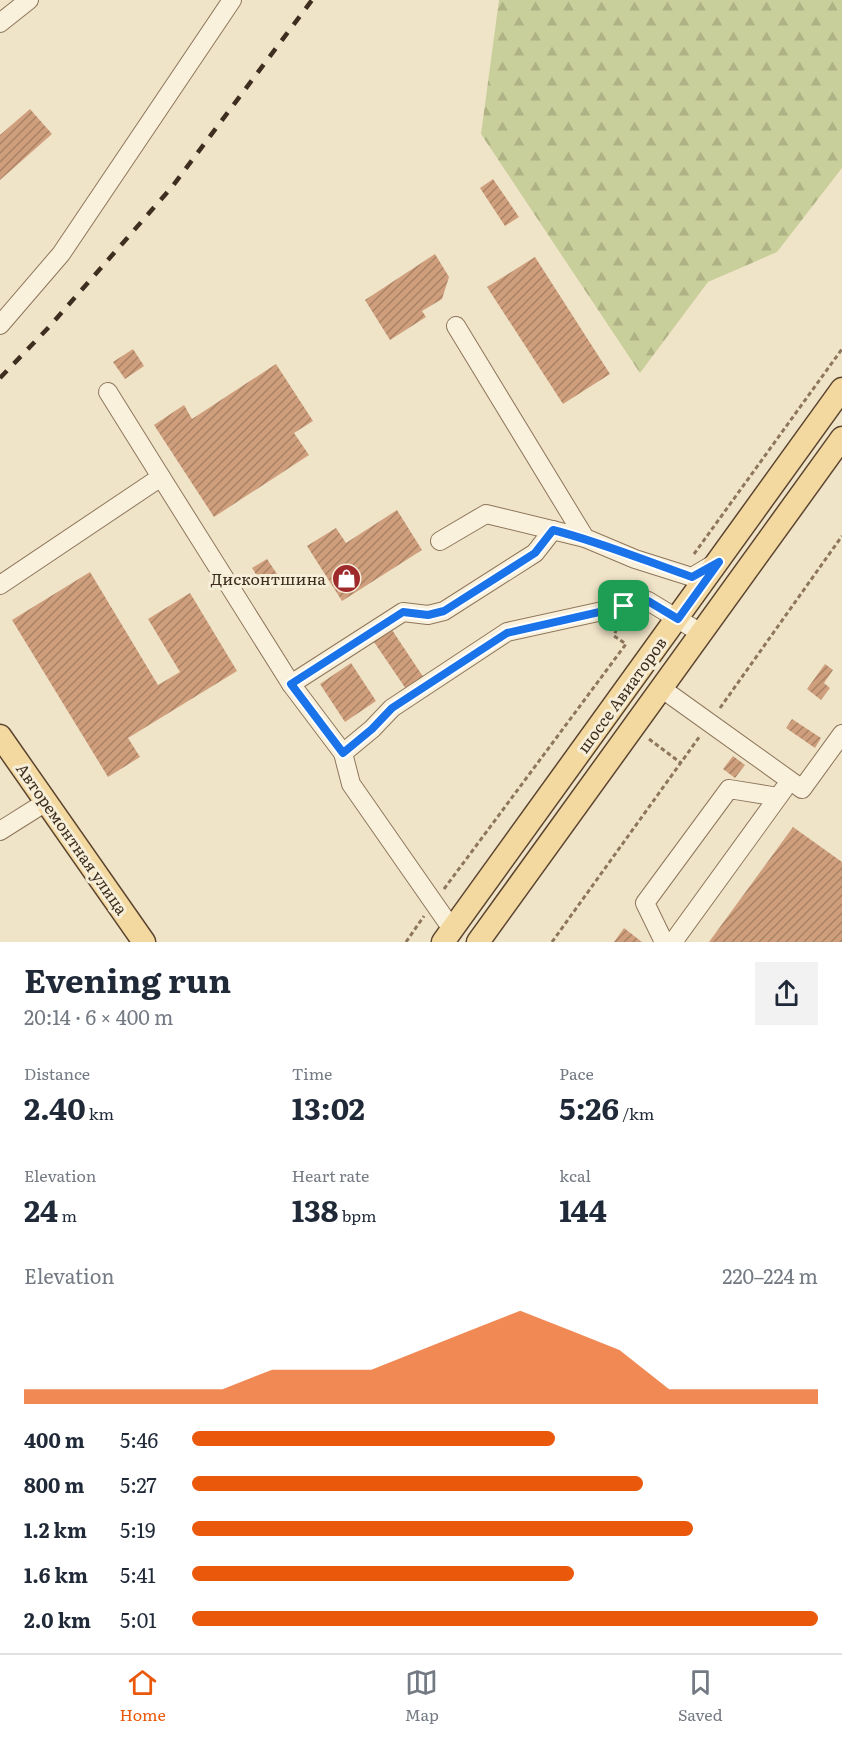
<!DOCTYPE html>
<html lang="en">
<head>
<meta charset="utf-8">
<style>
	body { margin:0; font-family:Literata,serif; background:#f2f2f3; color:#1f2937; height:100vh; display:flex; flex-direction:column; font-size:22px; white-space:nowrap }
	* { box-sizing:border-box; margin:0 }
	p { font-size:20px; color:#747a83 }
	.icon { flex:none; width:33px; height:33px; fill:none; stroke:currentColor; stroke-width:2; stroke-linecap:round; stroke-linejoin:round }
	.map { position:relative; height:942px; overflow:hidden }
	.sheet { display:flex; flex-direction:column; background:#fff; flex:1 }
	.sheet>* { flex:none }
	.pin { position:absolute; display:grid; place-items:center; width:51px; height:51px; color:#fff; margin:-26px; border-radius:12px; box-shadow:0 3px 9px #0006 }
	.round { display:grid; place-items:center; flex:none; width:63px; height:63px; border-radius:0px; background:#f2f2f3 }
	.overview { display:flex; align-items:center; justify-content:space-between; height:102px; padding:0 24px }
	h1 { font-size:33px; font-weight:700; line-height:45px }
	.metrics { display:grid; grid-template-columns:repeat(3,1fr); gap:9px; height:102px; padding:6px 24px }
	.metrics div { display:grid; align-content:center }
	.metrics b { font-size:30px; font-weight:700 }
	.metrics small { font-size:16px; font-weight:400 }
	.metrics p { font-size:16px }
	.chart { height:168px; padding:12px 24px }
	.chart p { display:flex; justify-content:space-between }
	.chart svg { width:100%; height:108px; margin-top:6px; fill:#ea580c; opacity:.7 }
	ul { padding:0 24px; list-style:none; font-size:20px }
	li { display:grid; grid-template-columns:96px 72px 1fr; align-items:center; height:45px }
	li i { height:15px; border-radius:8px; background:#ea580c }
	.menu { display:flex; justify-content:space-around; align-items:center; height:84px; border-top:2px solid #e0e1e3; background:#fff; font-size:16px; color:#747a83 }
	.menu a { display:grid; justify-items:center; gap:3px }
	.menu .current { color:#ea580c }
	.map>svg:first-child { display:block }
	.forest { fill:url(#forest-firs) }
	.building { fill:url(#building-hatch) }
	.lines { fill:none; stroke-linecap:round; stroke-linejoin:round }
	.minor-casing { stroke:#8d765c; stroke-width:20 }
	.major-casing { stroke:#5b4430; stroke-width:25 }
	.path { stroke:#8d765c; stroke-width:3; stroke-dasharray:4.5 3; stroke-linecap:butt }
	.minor { stroke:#faf1dc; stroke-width:18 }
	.major { stroke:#f3d9a0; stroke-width:22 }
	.rail { stroke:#3d2e20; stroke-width:4.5; stroke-dasharray:10 10; stroke-linecap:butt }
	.route-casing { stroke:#fff; stroke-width:12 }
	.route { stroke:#1a73e8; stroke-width:8 }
	.labels { text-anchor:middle; stroke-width:6; stroke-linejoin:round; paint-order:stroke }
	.poi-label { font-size:16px; fill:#3d2e20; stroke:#f7eed8; text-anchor:end }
	.street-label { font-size:16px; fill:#3d2e20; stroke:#f7eed8 }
</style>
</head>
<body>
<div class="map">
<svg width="842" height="942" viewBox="0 0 842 942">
	<defs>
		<pattern id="forest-firs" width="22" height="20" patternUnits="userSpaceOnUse" patternTransform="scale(1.5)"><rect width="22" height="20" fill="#c9cf9b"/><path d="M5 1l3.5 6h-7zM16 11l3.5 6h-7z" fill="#aeb285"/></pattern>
		<pattern id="building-hatch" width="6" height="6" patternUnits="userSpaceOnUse" patternTransform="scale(1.5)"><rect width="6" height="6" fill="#cf9f7d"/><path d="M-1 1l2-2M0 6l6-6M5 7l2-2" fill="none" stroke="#a98266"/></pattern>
	</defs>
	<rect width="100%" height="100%" fill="#f0e4c8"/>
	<!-- forest -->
	<polygon class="forest" points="499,0 842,0 842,168 777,252 708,282 640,373 481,134"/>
	<!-- building -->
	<g class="building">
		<polygon points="30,109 52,134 0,180 0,135"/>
		<polygon points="493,179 519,217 505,226 480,188"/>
		<polygon points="435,254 449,277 442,299 422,311 426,317 390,340 365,300"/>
		<polygon points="535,257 610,374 563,404 487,287"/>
		<polygon points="133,349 144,366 125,379 113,362"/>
		<polygon points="276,364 313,421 294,433 309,455 214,517 154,425 184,405 192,419"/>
		<polygon points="397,510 422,550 342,601 307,546 336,528 346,543"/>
		<polygon points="267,559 279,577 264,587 252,568"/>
		<polygon points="90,572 158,685 180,672 148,619 190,593 237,671 128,738 140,757 108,777 12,620"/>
		<polygon points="392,630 424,678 406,689 374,642"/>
		<polygon points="351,663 376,701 345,722 320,684"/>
		<polygon points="825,664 833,670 824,683 830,688 821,700 807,689"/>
		<polygon points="792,719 821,738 815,748 786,728"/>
		<polygon points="733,756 745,765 735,778 723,769"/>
		<polygon points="793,827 842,862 842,942 709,942"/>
		<polygon points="624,928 642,942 614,942"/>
	</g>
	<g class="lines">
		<defs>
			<g id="minor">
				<polyline points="0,23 29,0"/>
				<polyline points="0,325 61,254 232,0"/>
				<polyline points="456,326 585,538 635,559 692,577 712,565"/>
				<polyline points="108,392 161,477"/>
				<polyline points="440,541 486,514 585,538"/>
				<polyline points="0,585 161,477 291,684 343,753"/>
				<polyline points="291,684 403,612 428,615 444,611 535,553 553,530"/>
				<polyline points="661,688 802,789 842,734"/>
				<polyline points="0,831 46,802"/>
				<polyline points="452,929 351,784 343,753 372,729 392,708 507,632 648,601 701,633"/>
				<polyline points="664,942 645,903 729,789 778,797"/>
				<polyline points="673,942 784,789"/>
			</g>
			<g id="major">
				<polyline points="0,736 144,942"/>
				<polyline points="443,942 842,389"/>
				<polyline points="478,942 842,438"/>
			</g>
		</defs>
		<!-- minor casing -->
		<use href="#minor" class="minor-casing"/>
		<!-- major casing -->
		<use href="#major" class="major-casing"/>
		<!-- path -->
		<g class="path">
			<polyline points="694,554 842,349"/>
			<polyline points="720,708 842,536"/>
			<polyline points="649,739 681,763"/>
			<polyline points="444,889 626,644 614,636 618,625"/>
			<polyline points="406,942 424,916"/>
			<polyline points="552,942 700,736"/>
		</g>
		<!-- minor -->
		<use href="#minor" class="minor"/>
		<!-- major -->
		<use href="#major" class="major"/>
		<!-- rail -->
		<polyline class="rail" points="0,378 49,327 172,187 312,0"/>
	</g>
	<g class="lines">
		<defs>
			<path id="route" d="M553 530C600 542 646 561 692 577L719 562 678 619 648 601 507 633 392 708 372 729 343 753 291 684 403 612 428 615 444 611 535 553Z"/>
		</defs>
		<!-- route casing -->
		<use href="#route" class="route-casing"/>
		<!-- route -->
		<use href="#route" class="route"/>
	</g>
	<!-- icons -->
	<defs>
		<symbol id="shop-disc" viewBox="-11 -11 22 22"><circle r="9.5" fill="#9e2a2b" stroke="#f7eed8"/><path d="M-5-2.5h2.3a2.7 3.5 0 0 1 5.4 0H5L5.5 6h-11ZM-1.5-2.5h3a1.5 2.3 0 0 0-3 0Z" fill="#fff"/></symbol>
	</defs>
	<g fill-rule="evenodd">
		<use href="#shop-disc" x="330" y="562" width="33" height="33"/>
	</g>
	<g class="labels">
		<!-- poi labels -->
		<g class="poi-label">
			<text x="326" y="585">Дисконтшина</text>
		</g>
		<!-- street labels -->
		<g class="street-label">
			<text transform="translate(622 695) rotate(-54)" y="6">шоссе Авиаторов</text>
			<text transform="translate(72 839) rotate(55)" y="6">Авторемонтная улица</text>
		</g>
	</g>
</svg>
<div class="pin" style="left:624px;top:606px;background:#1e9e55"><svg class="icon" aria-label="arrive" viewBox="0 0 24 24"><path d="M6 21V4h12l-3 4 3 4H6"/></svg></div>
</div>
<section class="sheet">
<div class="overview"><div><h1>Evening run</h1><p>20:14 · 6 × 400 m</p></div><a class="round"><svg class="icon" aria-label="share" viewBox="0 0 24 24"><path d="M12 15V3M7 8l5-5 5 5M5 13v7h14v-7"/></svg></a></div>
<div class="metrics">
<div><p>Distance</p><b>2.40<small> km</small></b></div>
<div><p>Time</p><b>13:02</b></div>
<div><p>Pace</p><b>5:26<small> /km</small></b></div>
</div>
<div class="metrics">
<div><p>Elevation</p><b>24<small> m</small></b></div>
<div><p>Heart rate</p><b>138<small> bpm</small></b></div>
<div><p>kcal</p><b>144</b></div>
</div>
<div class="chart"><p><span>Elevation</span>220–224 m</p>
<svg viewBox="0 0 160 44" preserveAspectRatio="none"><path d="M0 44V38L10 38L20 38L30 38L40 38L50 30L60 30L70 30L80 22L90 14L100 6L110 14L120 22L130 38L140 38L150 38L160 38V44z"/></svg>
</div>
<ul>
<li><b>400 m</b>5:46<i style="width:58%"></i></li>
<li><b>800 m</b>5:27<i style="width:72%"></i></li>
<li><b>1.2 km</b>5:19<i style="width:80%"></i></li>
<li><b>1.6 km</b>5:41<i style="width:61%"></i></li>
<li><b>2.0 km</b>5:01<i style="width:100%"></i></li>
</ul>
</section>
<nav class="menu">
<a class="current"><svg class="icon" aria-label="home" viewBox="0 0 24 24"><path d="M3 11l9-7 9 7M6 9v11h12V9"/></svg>Home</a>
<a><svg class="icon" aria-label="map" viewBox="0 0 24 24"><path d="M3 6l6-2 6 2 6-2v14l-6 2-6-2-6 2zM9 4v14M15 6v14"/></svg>Map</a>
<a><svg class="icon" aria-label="saved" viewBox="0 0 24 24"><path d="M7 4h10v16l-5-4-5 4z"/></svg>Saved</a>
</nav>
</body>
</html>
